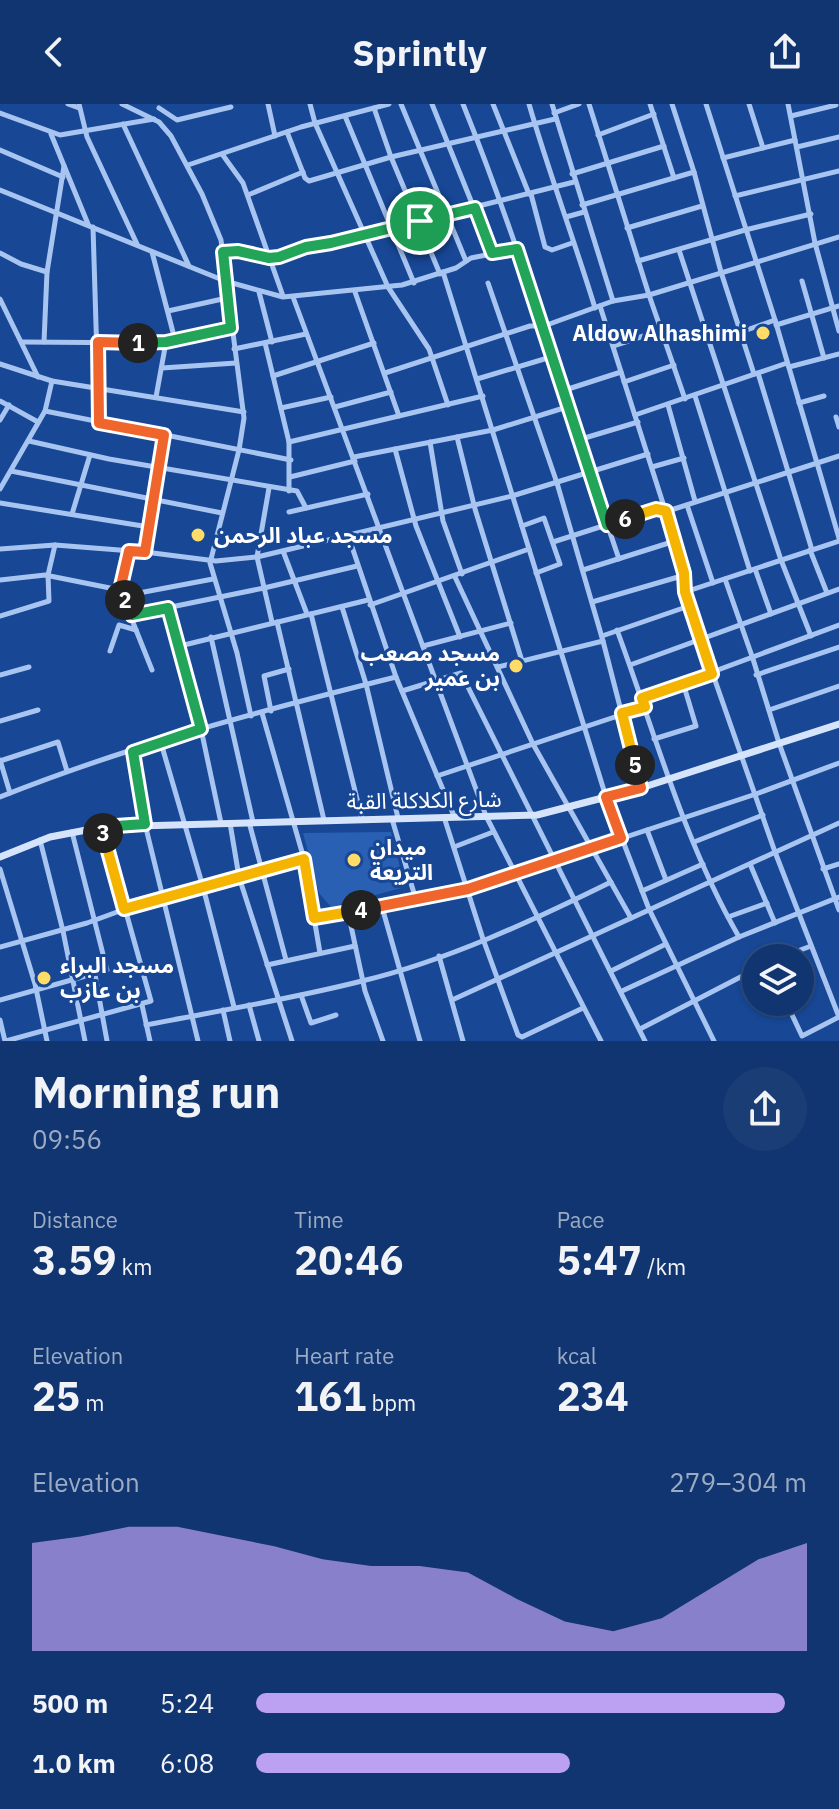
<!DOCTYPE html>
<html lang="en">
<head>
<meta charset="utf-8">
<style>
	body { margin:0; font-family:"IBM Plex Sans","Noto Sans Arabic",sans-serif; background:#1a3d75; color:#f1f3f6; height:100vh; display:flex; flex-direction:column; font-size:30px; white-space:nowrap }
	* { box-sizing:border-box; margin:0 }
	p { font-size:26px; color:#9cabc3 }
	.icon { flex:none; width:44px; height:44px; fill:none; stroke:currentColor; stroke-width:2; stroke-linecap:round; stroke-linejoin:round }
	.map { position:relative; height:937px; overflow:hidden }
	.drawer { display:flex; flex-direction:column; background:#113570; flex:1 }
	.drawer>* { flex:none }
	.controls { position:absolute; left:742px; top:840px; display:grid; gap:16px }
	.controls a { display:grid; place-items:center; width:72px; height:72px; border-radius:50%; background:#113570; box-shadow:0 2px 6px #0004,0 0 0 2px #305083; font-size:40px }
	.pin { position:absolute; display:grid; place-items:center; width:68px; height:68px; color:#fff; margin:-34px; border:4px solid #fff; border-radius:50%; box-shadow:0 2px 8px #0007 }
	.km { position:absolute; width:40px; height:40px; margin:-20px; border-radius:50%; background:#222; color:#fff; font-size:22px; line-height:40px; text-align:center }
	.round { display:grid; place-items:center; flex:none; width:84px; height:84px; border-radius:42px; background:#1a3d75 }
	.head { display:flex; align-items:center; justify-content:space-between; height:136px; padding:0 32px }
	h1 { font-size:44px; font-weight:700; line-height:60px }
	.stats { display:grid; grid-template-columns:repeat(3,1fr); gap:12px; height:136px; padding:8px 32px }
	.stats div { display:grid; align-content:center }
	.stats b { font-size:40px; font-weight:700 }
	.stats small { font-size:22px; font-weight:400 }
	.stats p { font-size:22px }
	.chart { height:224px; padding:16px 32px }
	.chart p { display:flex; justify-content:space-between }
	.chart svg { width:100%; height:144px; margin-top:8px; fill:#bca0f2; opacity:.7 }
	ul { padding:0 32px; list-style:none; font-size:26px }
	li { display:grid; grid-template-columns:128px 96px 1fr; align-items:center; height:60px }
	li i { height:20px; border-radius:10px; background:#bca0f2 }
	header { display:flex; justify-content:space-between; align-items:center; height:104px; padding:0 32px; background:#113570; font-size:36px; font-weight:700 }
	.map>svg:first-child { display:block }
	.green { fill:#2a60b3 }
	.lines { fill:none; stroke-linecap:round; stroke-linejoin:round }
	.street { stroke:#a8c5f1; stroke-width:5 }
	.secondary { stroke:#d6e4fb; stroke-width:7 }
	.split-1-casing { stroke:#fff; stroke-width:16 }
	.split-2-casing { stroke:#fff; stroke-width:16 }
	.split-3-casing { stroke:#fff; stroke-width:16 }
	.split-4-casing { stroke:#fff; stroke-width:16 }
	.split-5-casing { stroke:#fff; stroke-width:16 }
	.split-6-casing { stroke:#fff; stroke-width:16 }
	.split-7-casing { stroke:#fff; stroke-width:16 }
	.split-1 { stroke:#22a559; stroke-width:10 }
	.split-2 { stroke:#f0652b; stroke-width:10 }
	.split-3 { stroke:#22a559; stroke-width:10 }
	.split-4 { stroke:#f5b400; stroke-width:10 }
	.split-5 { stroke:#f0652b; stroke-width:10 }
	.split-6 { stroke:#f5b400; stroke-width:10 }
	.split-7 { stroke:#22a559; stroke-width:10 }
	.poi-dot { fill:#ffdc68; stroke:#174795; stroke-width:3 }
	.labels { text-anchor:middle; stroke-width:6; stroke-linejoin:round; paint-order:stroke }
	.poi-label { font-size:22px; font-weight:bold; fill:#fff; stroke:#174795; text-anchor:start }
	.street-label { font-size:22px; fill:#fff; stroke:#174795 }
</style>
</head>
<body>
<header><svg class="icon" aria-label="back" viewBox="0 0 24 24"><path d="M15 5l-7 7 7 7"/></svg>Sprintly<svg class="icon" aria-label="share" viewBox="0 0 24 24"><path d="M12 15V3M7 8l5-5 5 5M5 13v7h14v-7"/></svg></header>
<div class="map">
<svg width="839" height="937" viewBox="0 0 839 937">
	<rect width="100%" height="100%" fill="#174795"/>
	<!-- green -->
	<polygon class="green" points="391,728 405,783 331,803 319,789 303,729"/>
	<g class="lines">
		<!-- street -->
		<g class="street">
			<polyline points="68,0 79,4"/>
			<polyline points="79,0 87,33 137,140"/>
			<polyline points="122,0 159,18 171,32 202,90 221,136 244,314 239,346 210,459 237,549 251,612"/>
			<polyline points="268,0 275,32"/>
			<polyline points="310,0 315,19 388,183 429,245 448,301"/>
			<polyline points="401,0 466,157"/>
			<polyline points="432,0 492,149"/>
			<path d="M463 0C523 149 567 303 619 455"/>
			<polyline points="493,0 529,90"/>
			<path d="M529 0C549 69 574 135 595 204"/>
			<polyline points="552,0 613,197"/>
			<polyline points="589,0 649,191 685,295"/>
			<polyline points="650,0 674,74"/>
			<polyline points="672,0 694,68 721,168 754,270"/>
			<polyline points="706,0 775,216 839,434"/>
			<polyline points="749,0 763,44"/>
			<polyline points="788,0 815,139 839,227"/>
			<polyline points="159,4 177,16 231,3"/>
			<polyline points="374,4 391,53 440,170"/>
			<polyline points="0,9 60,31 154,15"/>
			<polyline points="554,9 579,0"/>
			<polyline points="345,12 414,179"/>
			<polyline points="791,12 836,1"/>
			<polyline points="123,20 189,162"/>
			<polyline points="287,28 305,74 309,77 391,53 555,15"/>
			<polyline points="51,30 88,120"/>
			<polyline points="598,31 654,10"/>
			<polyline points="797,43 839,33"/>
			<polyline points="0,46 63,73"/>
			<polyline points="222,50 243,79 283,192"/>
			<polyline points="723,54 795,36"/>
			<polyline points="188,61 301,23 389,0"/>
			<polyline points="572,70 664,42"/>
			<polyline points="0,86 225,177 283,193 402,181 456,164 471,154 517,145"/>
			<polyline points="531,90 545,143 552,146 572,139"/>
			<polyline points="248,91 303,68"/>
			<polyline points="735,92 839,67"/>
			<polyline points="582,101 694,68"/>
			<polyline points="566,113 584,108"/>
			<polyline points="93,123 99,319"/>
			<polyline points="627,124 702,102"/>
			<polyline points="679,146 781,456 811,532"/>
			<polyline points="152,148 175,236"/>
			<polyline points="223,148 250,148 269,154 279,153 306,143 331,139 574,78"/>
			<polyline points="0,149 21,160 47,168"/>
			<polyline points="638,157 745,126 811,110"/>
			<polyline points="443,168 606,693 649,805 714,937"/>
			<polyline points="802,177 824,254"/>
			<polyline points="488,179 557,379 603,537 641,684"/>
			<polyline points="259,188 272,238"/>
			<polyline points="355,188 399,312"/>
			<polyline points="293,193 486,712 601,937"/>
			<polyline points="0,195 38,273"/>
			<polyline points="600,202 675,437 684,469 684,485 689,502 775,748 839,913"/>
			<polyline points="168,207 227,194"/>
			<polyline points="776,221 839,202"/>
			<polyline points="741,228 775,216"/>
			<polyline points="22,238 158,239 231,224"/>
			<polyline points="44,238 47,168 64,62"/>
			<polyline points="265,239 289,338 289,387"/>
			<polyline points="613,242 662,226"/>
			<polyline points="234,245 306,230"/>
			<polyline points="0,260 52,277 244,308"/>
			<polyline points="789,263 839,250"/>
			<polyline points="162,264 236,259"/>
			<polyline points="385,269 530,222 544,222 613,197 649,191 839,133"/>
			<polyline points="758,269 812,446"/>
			<polyline points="273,272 374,239"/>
			<polyline points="477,275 551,253"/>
			<polyline points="624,278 674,261"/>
			<polyline points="562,287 621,268"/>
			<polyline points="695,292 750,467"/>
			<polyline points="156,293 166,238"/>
			<polyline points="0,297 38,318"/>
			<polyline points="799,299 824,292"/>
			<polyline points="668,301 695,397"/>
			<polyline points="335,303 391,288"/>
			<polyline points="281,304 331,293"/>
			<polyline points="45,307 291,356"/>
			<polyline points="635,311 787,259"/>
			<polyline points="836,313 839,323"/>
			<polyline points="0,316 9,301"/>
			<polyline points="457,333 475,405 522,557"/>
			<polyline points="578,336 638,318"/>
			<polyline points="29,337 109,355 297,387 306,404"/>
			<polyline points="289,338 483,292"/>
			<polyline points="430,338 443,417 462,470"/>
			<polyline points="395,345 416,422 460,533"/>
			<polyline points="354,353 493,326 567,303"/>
			<polyline points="652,363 684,354"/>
			<polyline points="11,367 222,409"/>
			<polyline points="290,373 355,357"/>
			<polyline points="269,384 257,453 272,518"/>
			<polyline points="0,385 45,307 52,277"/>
			<polyline points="0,399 149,423"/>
			<polyline points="687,401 713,479"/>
			<polyline points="289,408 368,390"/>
			<polyline points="72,410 90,351"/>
			<polyline points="522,422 544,414 560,460 536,469"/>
			<polyline points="348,431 396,573 454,712"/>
			<polyline points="553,438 656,405 671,406 839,352"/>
			<polyline points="0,445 55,441 145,448 216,457 257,453 512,392 648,350"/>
			<polyline points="810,446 827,489"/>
			<polyline points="129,447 120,486 152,566"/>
			<polyline points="283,447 307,510"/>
			<polyline points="145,448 164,331"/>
			<polyline points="755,465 771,510"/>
			<polyline points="583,466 675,437"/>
			<polyline points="455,473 533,640 631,814"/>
			<polyline points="725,475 753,555 779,639 839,806"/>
			<polyline points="0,476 45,471 120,486"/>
			<polyline points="685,488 839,437"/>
			<polyline points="123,492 213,475"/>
			<polyline points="592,498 685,471"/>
			<polyline points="370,501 529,445"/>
			<polyline points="342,503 366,580 398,714"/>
			<polyline points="168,504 201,625 221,719"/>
			<polyline points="311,510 362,715"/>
			<polyline points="132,511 264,484 357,462"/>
			<polyline points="0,512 49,497 48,471 55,441"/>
			<polyline points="277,518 324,716"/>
			<path d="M617 526C655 629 684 738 739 833"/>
			<polyline points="602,532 689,502"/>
			<polyline points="211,533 253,718"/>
			<polyline points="180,542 368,496"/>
			<polyline points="423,542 511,519"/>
			<polyline points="110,547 119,521 136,526"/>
			<polyline points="630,561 839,485"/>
			<polyline points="498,563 603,537"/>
			<polyline points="0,571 29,563"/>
			<polyline points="756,571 839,543"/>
			<polyline points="402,587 461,569 645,937"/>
			<polyline points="642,594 839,521"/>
			<polyline points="769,606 839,582"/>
			<polyline points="271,607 264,572 289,565"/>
			<polyline points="262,609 304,755 320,849"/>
			<polyline points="0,617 38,606"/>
			<polyline points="654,635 696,622 683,579"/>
			<polyline points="161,639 203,783 234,903"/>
			<polyline points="133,648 145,720 198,937"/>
			<polyline points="0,656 10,689"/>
			<polyline points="0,657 58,638 67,667"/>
			<polyline points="437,672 645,603"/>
			<path d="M0 693C128 642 263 606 396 573"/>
			<polyline points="444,713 483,835 518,931 522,933 583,904"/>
			<polyline points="392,715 416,796"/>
			<polyline points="249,718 286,856"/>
			<polyline points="230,719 239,773 292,937"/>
			<polyline points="647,726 666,776"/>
			<polyline points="40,736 63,827 85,937"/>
			<polyline points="694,738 763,711"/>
			<polyline points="454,743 493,728"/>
			<polyline points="750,760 775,819"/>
			<polyline points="0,765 35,880 47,937"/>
			<polyline points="823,765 839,760"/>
			<polyline points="642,787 703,760"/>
			<polyline points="382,803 420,937"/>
			<polyline points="348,808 365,887 383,937"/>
			<polyline points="728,813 767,799"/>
			<polyline points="314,814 468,785 756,690 839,659"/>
			<polyline points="0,843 87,819 139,800 304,755"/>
			<polyline points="439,852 463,937"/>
			<polyline points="779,854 811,842"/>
			<polyline points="267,861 355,842"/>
			<polyline points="611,867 666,840"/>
			<polyline points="95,871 107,937"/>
			<polyline points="622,887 739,833 839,793"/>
			<polyline points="301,891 311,919 336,911"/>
			<polyline points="0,896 107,866 72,728"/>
			<polyline points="452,896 839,719"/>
			<polyline points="786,898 802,932 839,913"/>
			<polyline points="142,901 150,937"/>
			<polyline points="249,901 259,937"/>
			<polyline points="223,906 230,937"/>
			<polyline points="0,916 5,937"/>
			<path d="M146 921C218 907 291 895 362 877 446 857 534 816 611 778"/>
			<polyline points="640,925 756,865"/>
			<polyline points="6,937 151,897 102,723"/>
		</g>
		<!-- secondary -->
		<polyline class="secondary" points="0,753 50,733 102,723 537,711 641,684 839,620"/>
	</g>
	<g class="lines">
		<defs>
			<polyline id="split-1" points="138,239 166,238 231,224 223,148 238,147 269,154 279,153 306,143 331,139 420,117"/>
			<polyline id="split-2" points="125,496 120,486 129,447 145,448 164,331 99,319 98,238 138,239"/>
			<polyline id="split-3" points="103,729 102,723 145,720 133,648 201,625 168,504 132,511 125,496"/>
			<polyline id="split-4" points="103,729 124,805 304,755 314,814 361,806"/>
			<polyline id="split-5" points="361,806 468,785 621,734 606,693 641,684 635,661"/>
			<polyline id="split-6" points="625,415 656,405 666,407 684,469 685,488 712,570 642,594 645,603 622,609 635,661"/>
			<polyline id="split-7" points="420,117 475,104 492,149 517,145 607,421 625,415"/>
		</defs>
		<!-- split-1 casing -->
		<use href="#split-1" class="split-1-casing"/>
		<!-- split-2 casing -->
		<use href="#split-2" class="split-2-casing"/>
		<!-- split-3 casing -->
		<use href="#split-3" class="split-3-casing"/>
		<!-- split-4 casing -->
		<use href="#split-4" class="split-4-casing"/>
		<!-- split-5 casing -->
		<use href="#split-5" class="split-5-casing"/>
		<!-- split-6 casing -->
		<use href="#split-6" class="split-6-casing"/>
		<!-- split-7 casing -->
		<use href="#split-7" class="split-7-casing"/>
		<!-- split-1 -->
		<use href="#split-1" class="split-1"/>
		<!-- split-2 -->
		<use href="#split-2" class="split-2"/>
		<!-- split-3 -->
		<use href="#split-3" class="split-3"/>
		<!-- split-4 -->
		<use href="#split-4" class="split-4"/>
		<!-- split-5 -->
		<use href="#split-5" class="split-5"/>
		<!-- split-6 -->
		<use href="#split-6" class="split-6"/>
		<!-- split-7 -->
		<use href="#split-7" class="split-7"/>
	</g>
	<!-- markers -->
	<g class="poi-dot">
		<circle cx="763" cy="229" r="8"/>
		<circle cx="198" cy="431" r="8"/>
		<circle cx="516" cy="562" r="8"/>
		<circle cx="354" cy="756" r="8"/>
		<circle cx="44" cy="874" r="8"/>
	</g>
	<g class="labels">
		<!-- poi labels -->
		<g class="poi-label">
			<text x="747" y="237" text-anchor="end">Aldow Alhashimi</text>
			<text x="214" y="439">مسجد عباد الرحمن</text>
			<text x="500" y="557" text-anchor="end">مسجد مصعب<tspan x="500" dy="25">بن عمير</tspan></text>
			<text x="370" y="751">ميدان<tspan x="370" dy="25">التريعة</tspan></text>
			<text x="60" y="869">مسجد البراء<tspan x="60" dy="25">بن عازب</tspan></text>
		</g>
		<!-- street labels -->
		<g class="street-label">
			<text transform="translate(424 696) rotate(-1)" y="8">شارع الكلاكلة القبة</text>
		</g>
	</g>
</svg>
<div class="controls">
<a><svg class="icon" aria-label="layers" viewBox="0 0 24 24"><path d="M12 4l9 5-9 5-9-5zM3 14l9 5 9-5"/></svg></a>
</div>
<div class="pin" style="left:420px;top:117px;background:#1e9e55"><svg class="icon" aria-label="arrive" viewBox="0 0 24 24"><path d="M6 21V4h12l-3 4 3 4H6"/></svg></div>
<b class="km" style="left:138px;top:239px">1</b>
<b class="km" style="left:125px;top:496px">2</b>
<b class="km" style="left:103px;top:729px">3</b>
<b class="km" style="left:361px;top:806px">4</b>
<b class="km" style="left:635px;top:661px">5</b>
<b class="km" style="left:625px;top:415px">6</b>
</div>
<section class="drawer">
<div class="head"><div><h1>Morning run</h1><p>09:56</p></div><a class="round"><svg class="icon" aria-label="share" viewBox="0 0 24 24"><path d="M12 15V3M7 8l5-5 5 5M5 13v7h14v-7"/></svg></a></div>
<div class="stats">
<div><p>Distance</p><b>3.59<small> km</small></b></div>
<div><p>Time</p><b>20:46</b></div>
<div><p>Pace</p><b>5:47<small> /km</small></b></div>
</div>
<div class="stats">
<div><p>Elevation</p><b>25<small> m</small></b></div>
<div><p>Heart rate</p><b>161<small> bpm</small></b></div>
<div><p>kcal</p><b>234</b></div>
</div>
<div class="chart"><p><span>Elevation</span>279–304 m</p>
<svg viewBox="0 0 160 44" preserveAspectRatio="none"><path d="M0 44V11L10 9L20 6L30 6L40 9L50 12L60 16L70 18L80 18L90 20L100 28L110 35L120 38L130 34L140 25L150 16L160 11V44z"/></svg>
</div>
<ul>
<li><b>500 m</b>5:24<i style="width:96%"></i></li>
<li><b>1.0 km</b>6:08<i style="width:57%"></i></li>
</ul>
</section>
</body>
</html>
